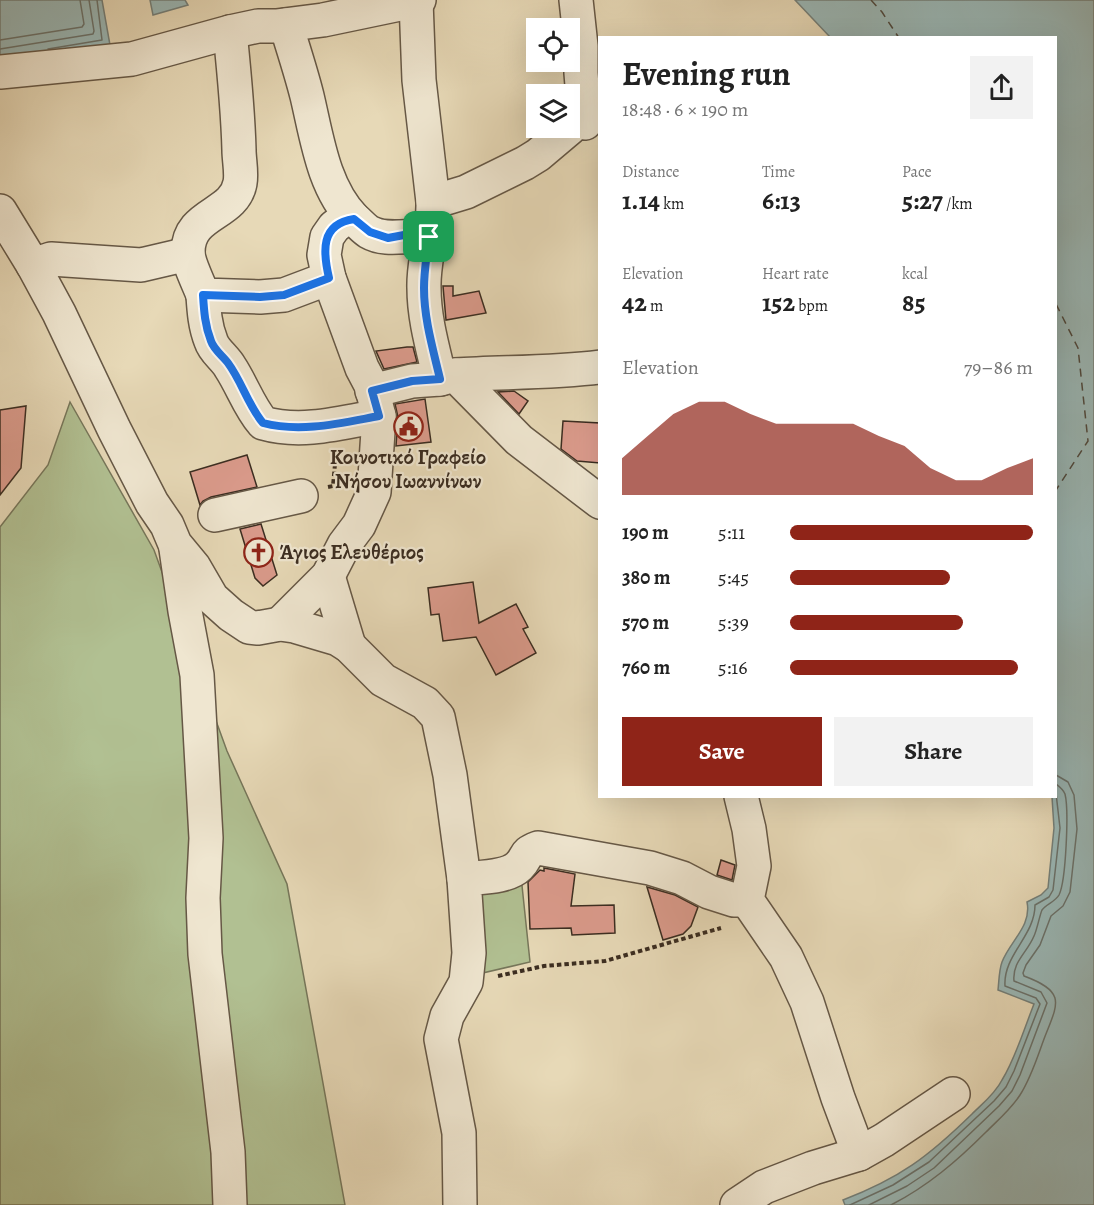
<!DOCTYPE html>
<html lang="en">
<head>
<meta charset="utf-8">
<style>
	body { margin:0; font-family:Alegreya,serif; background:#f2f2f2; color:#222; height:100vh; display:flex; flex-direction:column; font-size:22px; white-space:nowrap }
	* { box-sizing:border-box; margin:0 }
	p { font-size:20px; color:#767676 }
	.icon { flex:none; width:33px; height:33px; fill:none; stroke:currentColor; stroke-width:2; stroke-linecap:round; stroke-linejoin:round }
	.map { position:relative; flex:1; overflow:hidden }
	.details { position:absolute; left:598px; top:36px; width:459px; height:762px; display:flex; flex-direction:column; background:#fff; border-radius:0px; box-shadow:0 6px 24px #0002 }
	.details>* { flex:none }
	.tools { position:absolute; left:526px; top:18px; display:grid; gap:12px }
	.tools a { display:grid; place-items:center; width:54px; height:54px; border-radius:0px; background:#fff; box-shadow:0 6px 24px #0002; font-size:30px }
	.pin { position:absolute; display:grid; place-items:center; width:51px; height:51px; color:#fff; margin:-26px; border-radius:12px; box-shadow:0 3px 9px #0006 }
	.round { display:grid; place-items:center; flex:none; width:63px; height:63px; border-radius:0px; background:#f2f2f2 }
	.head { display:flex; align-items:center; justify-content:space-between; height:102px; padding:0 24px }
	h1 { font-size:33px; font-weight:600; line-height:45px }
	.figures { display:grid; grid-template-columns:repeat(3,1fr); gap:9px; height:102px; padding:6px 24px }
	.figures div { display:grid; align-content:center }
	.figures b { font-size:26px; font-weight:600 }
	.figures small { font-size:16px; font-weight:400 }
	.figures p { font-size:16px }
	.chart { height:168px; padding:12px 24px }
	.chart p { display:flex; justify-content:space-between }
	.chart svg { width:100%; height:108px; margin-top:6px; fill:#8f2418; opacity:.7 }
	.primary-button { display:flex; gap:12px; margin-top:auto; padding:12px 24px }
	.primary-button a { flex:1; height:69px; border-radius:0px; background:#8f2418; color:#fff; font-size:24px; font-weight:600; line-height:69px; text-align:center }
	.primary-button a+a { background:#f2f2f2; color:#222 }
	ul { padding:0 24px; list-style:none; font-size:20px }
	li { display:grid; grid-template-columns:96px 72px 1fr; align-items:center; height:45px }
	li i { height:15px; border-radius:8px; background:#8f2418 }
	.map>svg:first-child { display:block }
	.green { fill:#b1c092; stroke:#76765a; stroke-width:1.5 }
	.water { fill:#9ab8b7; stroke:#74807b; stroke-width:1.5 }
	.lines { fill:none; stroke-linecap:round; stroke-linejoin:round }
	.shore { stroke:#6a726c; stroke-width:1.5 }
	.ferry { stroke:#4e493f; stroke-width:1.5; stroke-dasharray:8 6; stroke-linecap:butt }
	.building { fill:#db9b8c; stroke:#3b2d21; stroke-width:1.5 }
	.minor-casing { stroke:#665846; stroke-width:36 }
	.path { stroke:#3b2d21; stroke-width:4; stroke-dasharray:4.5 3; stroke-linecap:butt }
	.minor { stroke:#efe6d0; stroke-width:33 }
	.route-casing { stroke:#fff; stroke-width:12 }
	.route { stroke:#1a73e8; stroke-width:8 }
	.labels { text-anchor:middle; stroke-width:4.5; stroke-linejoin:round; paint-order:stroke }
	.poi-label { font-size:21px; font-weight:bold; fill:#3b2d21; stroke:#efe6d0 }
</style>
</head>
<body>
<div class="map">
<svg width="1094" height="1205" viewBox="0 0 1094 1205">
	<rect width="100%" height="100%" fill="#e7d9b7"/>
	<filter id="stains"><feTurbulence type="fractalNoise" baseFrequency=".00333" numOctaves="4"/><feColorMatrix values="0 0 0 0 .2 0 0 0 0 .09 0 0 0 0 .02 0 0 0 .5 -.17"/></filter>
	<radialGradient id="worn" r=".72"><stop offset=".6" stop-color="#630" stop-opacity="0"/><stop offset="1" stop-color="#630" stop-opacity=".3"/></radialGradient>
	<!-- green -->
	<g class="green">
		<polygon points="70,402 154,550 227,751 287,884 345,1205 0,1205 0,527 48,465"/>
		<polygon points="521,876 530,962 474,975 469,882"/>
	</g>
	<!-- water -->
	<g class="water">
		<polygon points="0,0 102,0 110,45 0,63"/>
		<polygon points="150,0 185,0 188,5 153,15"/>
		<path d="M795 0H1094V1205H845L843 1200C900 1178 928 1157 972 1114 982 1104 995 1094 1002 1080 1016 1057 1024 1029 1034 1004L998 990C999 981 999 970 1002 962 1010 941 1032 926 1027 902L1041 895 1048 888 1054 828 1052 797 1056 796V38L830 37Z"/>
	</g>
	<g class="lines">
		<!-- shore -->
		<g class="shore">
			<polyline points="0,40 82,27 84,24 80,0"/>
			<polyline points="0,49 93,34 94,31 89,0"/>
			<polyline points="48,49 102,40 97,0"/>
			<path d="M850 1205 893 1185 929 1162 994 1101 1006 1087 1014 1071 1040 1004 1036 998 1005 986C1003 955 1035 936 1035 905L1049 897 1053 890 1060 828 1056 793"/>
			<path d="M869 1205 907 1186 934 1168 999 1106 1012 1091 1020 1075 1047 1003 1041 992 1014 981C1012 962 1027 953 1034 936 1037 930 1040 914 1042 910 1046 904 1055 902 1059 895 1066 881 1069 810 1065 794 1063 789 1060 787 1056 784"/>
			<path d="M891 1205C928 1186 957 1161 986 1132 998 1120 1011 1109 1020 1095 1031 1078 1037 1058 1044 1039 1058 1003 1067 992 1024 976L1023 973 1026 965 1040 945 1051 916 1063 906 1070 892 1077 829 1074 795 1068 782 1056 775"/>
		</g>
		<!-- ferry -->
		<g class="ferry">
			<polyline points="871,0 882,12 899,38"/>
			<polyline points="1056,304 1078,348 1088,441 1056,490"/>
		</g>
	</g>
	<!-- building -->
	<g class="building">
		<polygon points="443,286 453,286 453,296 479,291 486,313 446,320"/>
		<polygon points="407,347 413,347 417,362 384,369 376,351"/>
		<polygon points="514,391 528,401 519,414 498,392"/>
		<polygon points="425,399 431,442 396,446 398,417 395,404"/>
		<polygon points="26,406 21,468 0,495 0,410"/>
		<polygon points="563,421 600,423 600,463 577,461 561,449"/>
		<polygon points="247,455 257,487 211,497 203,501 200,505 190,472"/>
		<polygon points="261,524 277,575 263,586 255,578 240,529"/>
		<polygon points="473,582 479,623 516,604 528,627 523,629 536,653 496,675 476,637 443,641 439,614 431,615 428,588"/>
		<polygon points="721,860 735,865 732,880 717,875"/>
		<polygon points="544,868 575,874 571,906 614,905 615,933 572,935 571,928 530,929 528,882 540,870 544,871"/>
		<polygon points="647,887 675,895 698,907 691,926 683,934 663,940"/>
	</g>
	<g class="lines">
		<defs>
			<g id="minor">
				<polyline points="576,0 581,46 581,73 585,123"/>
				<path d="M416 1 419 80 433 202C434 231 423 259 424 288 424 319 433 349 440 379"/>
				<path d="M286 25C293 48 301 72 307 96 317 138 323 187 354 219"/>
				<path d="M230 32C234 71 238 111 239 150 239 160 242 173 240 183 234 216 188 212 188 252 188 263 199 284 203 295L260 297 284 295 329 278"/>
				<polyline points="0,72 132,59 230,32 258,26 276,26 323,20 419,0"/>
				<polyline points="433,202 466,192 525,163 538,155 570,128"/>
				<polyline points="0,211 33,265 59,313 114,429 152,503 167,525 175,544 194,567 212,598 231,615 249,627 258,628 280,624 294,626 338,639 349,646 383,680 425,703 438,717 450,775 464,879"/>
				<polyline points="33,265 51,259 141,265 188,254"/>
				<path d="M203 295C204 311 205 326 211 341 214 351 225 358 230 367 242 385 249 407 263 423 301 434 341 423 379 416"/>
				<path d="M455 375C503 372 552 373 600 367"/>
				<polyline points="372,391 412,381 440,379 455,375 519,440 600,502"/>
				<polyline points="215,515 301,496"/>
				<polyline points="176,549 185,611 197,675 206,838 203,898 205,954 228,1152 230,1205"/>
				<polyline points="328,576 349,646"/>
				<path d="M280 624 328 576 344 545 359 525 374 492 379 416 371 385 362 368 329 278 324 255 327 237 334 227 343 220 354 219C359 223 364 229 369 232 386 242 409 234 429 237"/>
				<polyline points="741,796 749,829 754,866 747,900 786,957 807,1002 838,1098 859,1154"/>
				<path d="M460 1205 459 1133 441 1039 447 1016 466 982 469 953 464 879C479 877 507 878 519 866 529 856 522 854 538 848L650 868 682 878 709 892 734 900H747"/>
				<polyline points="737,1205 764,1187 813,1168 859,1154 884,1140 953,1094"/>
			</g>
		</defs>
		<!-- minor casing -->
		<use href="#minor" class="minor-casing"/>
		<!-- path -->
		<g class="path">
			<polyline points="328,487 333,486 336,453"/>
			<polyline points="498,976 544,966 605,961 721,928"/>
		</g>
		<!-- minor -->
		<use href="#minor" class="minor"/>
	</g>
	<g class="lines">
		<defs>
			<path id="route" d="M354 219 370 232 388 238 404 235 429 237C427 253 424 271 424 288 424 319 433 349 440 379L412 381 372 391 379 416C341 423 301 433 263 423 248 405 242 382 228 363 223 356 214 350 211 341 205 326 204 311 203 295L260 297 284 295 329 278C323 252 320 224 354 219Z"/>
		</defs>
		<!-- route casing -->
		<use href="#route" class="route-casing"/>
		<!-- route -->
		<use href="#route" class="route"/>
	</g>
	<!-- icons -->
	<defs>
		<symbol id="civic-ring" viewBox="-11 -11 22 22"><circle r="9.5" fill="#efe6d0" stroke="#8f2418" stroke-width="1.5"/><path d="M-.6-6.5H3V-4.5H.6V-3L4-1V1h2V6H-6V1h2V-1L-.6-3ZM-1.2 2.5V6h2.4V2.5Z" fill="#8f2418"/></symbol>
		<symbol id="church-ring" viewBox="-11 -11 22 22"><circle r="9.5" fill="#efe6d0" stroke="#8f2418" stroke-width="1.5"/><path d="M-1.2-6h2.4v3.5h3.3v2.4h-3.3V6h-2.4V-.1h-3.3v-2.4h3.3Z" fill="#8f2418"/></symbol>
	</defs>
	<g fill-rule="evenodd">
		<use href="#civic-ring" x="392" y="410" width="33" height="33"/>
		<use href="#church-ring" x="242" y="536" width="33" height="33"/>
	</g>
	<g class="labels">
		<!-- poi labels -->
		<g class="poi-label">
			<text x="408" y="464">Κοινοτικό Γραφείο<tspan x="408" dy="24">Νήσου Ιωαννίνων</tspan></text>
			<text x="279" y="559" text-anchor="start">Άγιος Ελευθέριος</text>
		</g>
	</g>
	<rect width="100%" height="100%" filter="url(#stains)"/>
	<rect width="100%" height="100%" fill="url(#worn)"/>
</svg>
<div class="tools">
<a><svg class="icon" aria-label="locate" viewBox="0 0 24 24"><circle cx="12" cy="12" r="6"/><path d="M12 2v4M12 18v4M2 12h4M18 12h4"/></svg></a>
<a><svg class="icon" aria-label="layers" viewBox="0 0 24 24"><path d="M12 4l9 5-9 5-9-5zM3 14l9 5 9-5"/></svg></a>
</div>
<div class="pin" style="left:429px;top:237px;background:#1e9e55"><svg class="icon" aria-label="arrive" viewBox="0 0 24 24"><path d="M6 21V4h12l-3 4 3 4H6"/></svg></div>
<section class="details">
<div class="head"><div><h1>Evening run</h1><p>18:48 · 6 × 190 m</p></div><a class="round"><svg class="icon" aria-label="share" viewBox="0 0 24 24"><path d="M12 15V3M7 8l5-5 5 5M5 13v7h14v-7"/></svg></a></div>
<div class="figures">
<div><p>Distance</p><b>1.14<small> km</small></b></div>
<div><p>Time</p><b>6:13</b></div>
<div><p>Pace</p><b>5:27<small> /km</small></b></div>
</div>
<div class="figures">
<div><p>Elevation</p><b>42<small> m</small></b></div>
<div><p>Heart rate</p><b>152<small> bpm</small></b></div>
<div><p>kcal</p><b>85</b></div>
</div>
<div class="chart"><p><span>Elevation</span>79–86 m</p>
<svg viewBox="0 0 160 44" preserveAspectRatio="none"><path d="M0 44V29L10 20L20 11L30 6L40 6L50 11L60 15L70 15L80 15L90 15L100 20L110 24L120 33L130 38L140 38L150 33L160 29V44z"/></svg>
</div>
<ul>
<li><b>190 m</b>5:11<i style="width:100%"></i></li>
<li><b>380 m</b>5:45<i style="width:66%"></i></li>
<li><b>570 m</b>5:39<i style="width:71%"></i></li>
<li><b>760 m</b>5:16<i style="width:94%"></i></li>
</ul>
<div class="primary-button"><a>Save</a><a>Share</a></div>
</section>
</div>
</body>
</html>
